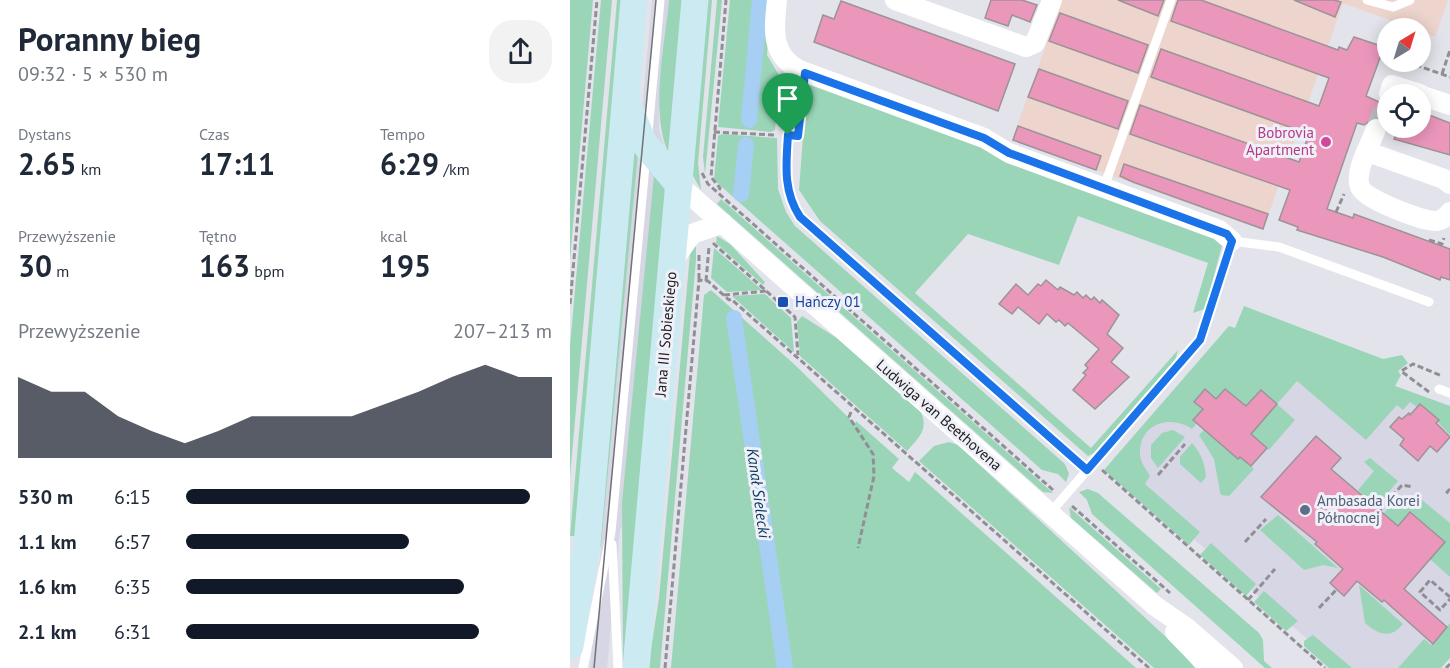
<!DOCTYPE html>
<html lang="pl">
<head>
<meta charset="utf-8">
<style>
	body { margin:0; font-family:"PT Sans",sans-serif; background:#f2f2f3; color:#1f2937; height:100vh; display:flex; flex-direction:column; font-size:22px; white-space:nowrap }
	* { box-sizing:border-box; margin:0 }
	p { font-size:20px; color:#747a83 }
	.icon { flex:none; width:33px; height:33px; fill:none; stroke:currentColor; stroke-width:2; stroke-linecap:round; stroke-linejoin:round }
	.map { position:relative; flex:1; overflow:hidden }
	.panel { display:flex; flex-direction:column; background:#fff; width:570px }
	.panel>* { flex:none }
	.needle { width:39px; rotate:38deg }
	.fabs { position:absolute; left:807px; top:18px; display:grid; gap:12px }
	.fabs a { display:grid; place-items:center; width:54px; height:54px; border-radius:50%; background:#fff; box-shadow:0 3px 15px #0003; font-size:30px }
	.pin { position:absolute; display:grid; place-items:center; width:51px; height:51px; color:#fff; margin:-62px -26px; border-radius:50% 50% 50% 0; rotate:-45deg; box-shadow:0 0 6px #0007 }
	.pin .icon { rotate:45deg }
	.round { display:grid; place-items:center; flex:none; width:63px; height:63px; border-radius:24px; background:#f2f2f3 }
	.overview { display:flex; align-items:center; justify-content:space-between; height:102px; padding:0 18px }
	h1 { font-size:33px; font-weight:600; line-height:45px }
	.metrics { display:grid; grid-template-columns:repeat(3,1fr); gap:9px; height:102px; padding:6px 18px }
	.metrics div { display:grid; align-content:center }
	.metrics b { font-size:30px; font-weight:600 }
	.metrics small { font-size:16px; font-weight:400 }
	.metrics p { font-size:16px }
	.chart { height:168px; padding:12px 18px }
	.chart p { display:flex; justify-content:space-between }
	.chart svg { width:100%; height:108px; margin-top:6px; fill:#111827; opacity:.7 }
	ul { padding:0 18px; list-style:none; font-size:20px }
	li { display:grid; grid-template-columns:96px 72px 1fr; align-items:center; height:45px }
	li i { height:15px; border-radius:8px; background:#111827 }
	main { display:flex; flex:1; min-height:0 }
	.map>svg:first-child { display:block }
	.built { fill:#d7d6e5 }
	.industrial { fill:#edd4cc }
	.green { fill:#9bd5b8 }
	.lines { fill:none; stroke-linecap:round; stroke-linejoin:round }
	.canal { stroke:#a7cff3; stroke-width:16 }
	.building { fill:#eb97bc; stroke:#9c9396; stroke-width:1.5 }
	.minor-tunnel { stroke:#bcbcc3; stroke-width:20; stroke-dasharray:20 10; stroke-linecap:butt }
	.path { stroke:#8f8f95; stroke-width:3; stroke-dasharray:6 3; stroke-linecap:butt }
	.service { stroke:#fff; stroke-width:9 }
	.minor { stroke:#fff; stroke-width:20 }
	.secondary { stroke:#cceaf2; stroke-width:27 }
	.tram { stroke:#717176; stroke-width:1.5 }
	.route-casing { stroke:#fff; stroke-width:12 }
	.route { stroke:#1a73e8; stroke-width:8 }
	.hotel-dot { fill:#d1479c; stroke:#f0f0f8; stroke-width:2 }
	.transit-dot { fill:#1a4fb4; stroke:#f0f0f8; stroke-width:2 }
	.service-dot { fill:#5c6f8a; stroke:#f0f0f8; stroke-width:2 }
	.labels { text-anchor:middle; stroke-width:6; stroke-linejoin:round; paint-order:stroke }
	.hotel-label { font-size:15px; fill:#b23c85; stroke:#f0f0f8; text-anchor:end }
	.transit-label { font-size:15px; fill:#164399; stroke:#f0f0f8; text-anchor:start }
	.street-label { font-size:15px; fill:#202023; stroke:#f0f0f8 }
	.service-label { font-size:15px; fill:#4e5e75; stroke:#f0f0f8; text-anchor:start }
	.water-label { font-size:16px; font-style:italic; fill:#02385e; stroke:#f0f0f8 }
</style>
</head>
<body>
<main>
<section class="panel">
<div class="overview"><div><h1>Poranny bieg</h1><p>09:32 · 5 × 530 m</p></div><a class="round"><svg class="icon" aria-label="share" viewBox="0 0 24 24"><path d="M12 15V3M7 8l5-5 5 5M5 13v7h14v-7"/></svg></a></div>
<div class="metrics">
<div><p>Dystans</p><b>2.65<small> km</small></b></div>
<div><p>Czas</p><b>17:11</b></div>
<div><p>Tempo</p><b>6:29<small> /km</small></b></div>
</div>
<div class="metrics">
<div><p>Przewyższenie</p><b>30<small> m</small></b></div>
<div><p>Tętno</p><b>163<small> bpm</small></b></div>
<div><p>kcal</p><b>195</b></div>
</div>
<div class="chart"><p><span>Przewyższenie</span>207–213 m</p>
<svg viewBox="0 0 160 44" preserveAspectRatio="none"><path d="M0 44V11L10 17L20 17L30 27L40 33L50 38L60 33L70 27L80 27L90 27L100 27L110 22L120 17L130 11L140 6L150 11L160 11V44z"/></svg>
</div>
<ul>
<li><b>530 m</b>6:15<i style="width:94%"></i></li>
<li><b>1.1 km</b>6:57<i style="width:61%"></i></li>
<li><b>1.6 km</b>6:35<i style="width:76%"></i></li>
<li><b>2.1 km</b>6:31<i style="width:80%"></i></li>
</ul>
</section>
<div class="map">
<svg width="880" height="668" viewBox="0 0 880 668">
	<rect width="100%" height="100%" fill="#e3e3eb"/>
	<!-- built -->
	<g class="built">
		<polygon points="82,0 99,0 89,109 89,129 94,146 71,121"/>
		<polygon points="68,150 85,174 52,502 52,528 50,529 37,668 20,668"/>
		<polygon points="659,326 880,406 880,623 842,668 770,668 539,464"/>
	</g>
	<!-- industrial -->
	<polygon class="industrial" points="492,0 878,0 865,37 851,32 850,28 841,28 773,3 693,230 442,140"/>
	<!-- green -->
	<g class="green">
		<polygon points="0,0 23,0 0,260"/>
		<polygon points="31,0 42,0 0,477 0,346"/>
		<polygon points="47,0 53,0 5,536 0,536"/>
		<path d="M99 0H116L102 159C78 120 95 46 99 0Z"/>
		<polygon points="135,0 142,0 128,163 131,190 121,172"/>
		<polygon points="147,0 152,0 135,174 133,157"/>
		<polygon points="160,0 201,0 197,55 210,77 205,130 201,132 148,127"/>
		<polygon points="237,82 643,234 653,242 635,309 623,313 638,263 508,216 489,265 398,234 345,293 521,448 608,350 604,364 526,452 518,456 250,221 229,190"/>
		<polygon points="152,134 207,138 208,189 216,212 225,226 495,464 499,474 496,482 488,474 472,470 144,180 148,136"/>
		<polygon points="60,136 68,153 31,547 26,546"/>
		<polygon points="84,176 99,191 53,668 52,502"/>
		<polygon points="151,199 483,493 473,492 147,204"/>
		<polygon points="147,236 160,244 195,282 193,285 146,243"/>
		<polygon points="126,243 126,260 90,668 78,668 89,598 120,254"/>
		<polygon points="144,248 192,290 157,292 141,278"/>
		<polygon points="141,290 224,364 285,424 286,421 329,459 322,468 339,482 345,472 566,668 101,668 134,295"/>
		<polygon points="195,294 221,318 224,352 162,296"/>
		<path d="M674 306 813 359 832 355 838 363 828 371 831 375 825 386 880 406V435L851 404 847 407 840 402 833 410 827 405 796 440 727 381 707 404 725 420 699 450 681 434 706 404 691 390 673 410 655 389 646 399 635 389 625 402 635 411 623 419 627 423 622 429C600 414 569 424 570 454 570 462 576 469 580 476L575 484 630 532 619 545 534 470 659 326 665 328Z"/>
		<path d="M232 316 267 338 350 411C360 428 348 439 337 451L230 356 227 322Z"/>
		<polygon points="603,430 615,437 588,468 581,458 581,445 592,433"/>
		<polygon points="634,430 668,459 670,457 684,469 659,496 651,495 650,492 644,459 629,435"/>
		<polygon points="379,442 388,445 609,649 625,668 584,668 349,461 364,446"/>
		<path d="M622 443C631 453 635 464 636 477L631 483 610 464V457Z"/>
		<polygon points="800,458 828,481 806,507 788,490 804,471 794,462"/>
		<polygon points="518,489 528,493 689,633 693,640 694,661 702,668 695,668 522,514 517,500 509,492"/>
		<polygon points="829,495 847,496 880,523 880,577 860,559 875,542 841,512 819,537 804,525"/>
		<polygon points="499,507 591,589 587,593 501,518"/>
		<polygon points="708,515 768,568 753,565 734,570 690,530"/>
		<polygon points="641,543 686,584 676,596 630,555"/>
		<path d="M789 585 833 624C821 639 808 635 795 623Z"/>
		<polygon points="694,591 728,621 716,631 684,602"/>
		<polygon points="880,623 880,658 871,668 828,668 854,639 861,645"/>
		<polygon points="743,635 782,668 759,668 734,646 734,641"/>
	</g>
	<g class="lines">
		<!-- canal -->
		<g class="canal">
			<polyline points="179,120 190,0"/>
			<polyline points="171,194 176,145"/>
			<polyline points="164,318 215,668"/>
		</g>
	</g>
	<!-- building -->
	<g class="building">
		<polygon points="421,0 452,0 467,5 460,22 442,15 438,26 415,18"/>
		<polygon points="548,0 594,0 588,16"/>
		<polygon points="608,0 631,0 768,50 769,47 777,50 784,37 814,47 796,96 818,106 818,126 811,118 805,117 794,125 787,123 757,209 783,218 784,214 880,249 880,280 871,277 870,280 813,257 727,230 728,227 709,220 720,190 560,134 570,105 729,162 739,134 581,77 591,49 749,106 759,78 601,21"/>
		<polygon points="724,0 764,0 771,2 765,17"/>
		<polygon points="271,1 445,64 428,111 244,42 253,15 264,19"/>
		<polygon points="490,13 578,45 568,73 479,41"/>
		<polygon points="469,69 558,101 548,129 458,97"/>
		<polygon points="854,113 880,123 880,155 824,139 829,128 850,128 850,115"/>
		<polygon points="448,126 531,156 526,170 443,140"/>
		<polygon points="554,164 698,214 693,229 563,182 550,176"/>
		<polygon points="476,280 488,290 490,287 504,295 507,292 513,298 516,295 521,300 524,297 530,303 532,300 549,315 537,334 553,348 541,362 559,377 525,409 503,390 516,375 513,373 518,368 515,365 529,349 498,323 495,326 489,320 486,322 477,314 469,324 448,307 442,314 429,304 446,284 458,295 468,284 471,286"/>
		<polygon points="635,389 646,399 655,389 676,406 691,390 707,404 681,434 697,448 681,466 670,457 668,459 623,420 633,409 624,402"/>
		<polygon points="850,404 869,420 866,423 880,437 867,452 860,446 848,461 830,445 834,439 820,427 829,417 832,419 839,413 840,415"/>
		<polygon points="746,436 771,458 761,469 828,526 840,512 875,542 834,589 877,627 863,644 814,600 812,602 787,581 774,596 760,583 773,569 745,544 747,542 691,497"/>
	</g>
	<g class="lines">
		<!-- minor-tunnel -->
		<polyline class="minor-tunnel" points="806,129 815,105"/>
		<!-- path -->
		<g class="path">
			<polyline points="811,52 818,55"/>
			<polyline points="837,62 880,77"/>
			<polyline points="872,74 880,50"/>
			<polyline points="144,132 205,135"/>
			<polyline points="132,173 138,184 483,490"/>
			<polyline points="149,190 150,188 141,177 156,0"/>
			<polyline points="766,212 774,194"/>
			<polyline points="859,240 872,244 874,238"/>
			<polyline points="143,243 225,317 228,355"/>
			<polyline points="129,255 129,280"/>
			<polyline points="136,281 139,247"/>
			<polyline points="154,295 197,291"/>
			<polyline points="0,304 27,0"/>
			<polyline points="859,392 831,371 843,364 872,376"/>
			<polyline points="281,412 279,417 303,454 304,476 288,548"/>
			<polyline points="532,470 755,668"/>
			<polyline points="588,475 615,444"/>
			<polyline points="880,489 877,492 880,495"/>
			<polyline points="502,506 600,593"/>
			<polyline points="810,510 832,485 843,487"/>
			<polyline points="675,542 696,519"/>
			<polyline points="880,597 860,580 850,592 870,610 880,599"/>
			<polyline points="678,600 705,569"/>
			<polyline points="749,608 767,589"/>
			<polyline points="95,668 129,280 138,281 159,300 161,299 579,668"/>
			<polyline points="876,668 880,664"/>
		</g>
		<!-- service -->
		<g class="service">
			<polyline points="797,0 823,7 840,0"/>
			<path d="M224 67C220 113 205 177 230 217L517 470"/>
			<polyline points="78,132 90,0"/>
			<polyline points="534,187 601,0"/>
			<polyline points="869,389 880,393"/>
			<polyline points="480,513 630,340 662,241 709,247 859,302"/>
			<polyline points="42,544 48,668"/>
			<polyline points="13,668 41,532 76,155"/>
		</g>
		<!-- minor -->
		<g class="minor">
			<path d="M207 0C204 29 200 54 229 70L414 138 439 153 649 230 662 241"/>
			<polyline points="325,0 456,47 465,43 482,0"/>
			<polyline points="819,94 822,85 850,94"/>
			<polyline points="850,95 880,105"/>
			<path d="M806 129C800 145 784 171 790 187 795 200 851 220 865 221 871 221 876 217 880 212"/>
			<polyline points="798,152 874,179 880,184"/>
			<polyline points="109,185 585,606 617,628 663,668"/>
			<polyline points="105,258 122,234 153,223"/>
			<polyline points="605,632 640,668"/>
		</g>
		<!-- secondary -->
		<g class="secondary">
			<polyline points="57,102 73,142 109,185"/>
			<polyline points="0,646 17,545 64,0"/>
			<polyline points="66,668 125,0"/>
		</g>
		<!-- tram -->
		<polyline class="tram" points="24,668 86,0"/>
	</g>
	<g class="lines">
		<defs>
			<path id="route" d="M235 73 414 138 439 153 657 234 662 241 630 340 517 470 230 217C213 191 216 165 218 135L228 136Z"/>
		</defs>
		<!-- route casing -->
		<use href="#route" class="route-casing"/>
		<!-- route -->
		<use href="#route" class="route"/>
	</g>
	<!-- markers -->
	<circle class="hotel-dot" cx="756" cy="142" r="6"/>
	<rect class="transit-dot" x="207" y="296" width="12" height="12" rx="3"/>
	<circle class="service-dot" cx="735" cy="510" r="6"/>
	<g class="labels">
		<!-- hotel labels -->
		<g class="hotel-label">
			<text x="744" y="138">Bobrovia<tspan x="744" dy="17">Apartment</tspan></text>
		</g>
		<!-- transit labels -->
		<g class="transit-label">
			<text x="225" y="307">Hańczy 01</text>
		</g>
		<!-- street labels -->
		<g class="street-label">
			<text transform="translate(96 334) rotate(-85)" y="5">Jana III Sobieskiego</text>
			<text transform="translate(369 415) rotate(41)" y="5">Ludwiga van Beethovena</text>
		</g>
		<!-- service labels -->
		<g class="service-label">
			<text x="747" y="506">Ambasada Korei<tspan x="747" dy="17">Północnej</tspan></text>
		</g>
		<!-- water labels -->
		<g class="water-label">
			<text transform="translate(189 493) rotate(82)" y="6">Kanał Sielecki</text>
		</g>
	</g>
</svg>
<div class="fabs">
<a><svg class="needle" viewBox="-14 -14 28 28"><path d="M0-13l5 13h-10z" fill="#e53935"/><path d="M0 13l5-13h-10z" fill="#747a83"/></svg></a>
<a><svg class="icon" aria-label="locate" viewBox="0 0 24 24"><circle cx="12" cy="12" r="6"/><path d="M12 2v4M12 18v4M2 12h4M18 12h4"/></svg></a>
</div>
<div class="pin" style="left:218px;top:135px;background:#1e9e55"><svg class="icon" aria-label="arrive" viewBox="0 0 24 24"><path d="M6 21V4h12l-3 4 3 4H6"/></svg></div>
</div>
</main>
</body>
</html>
